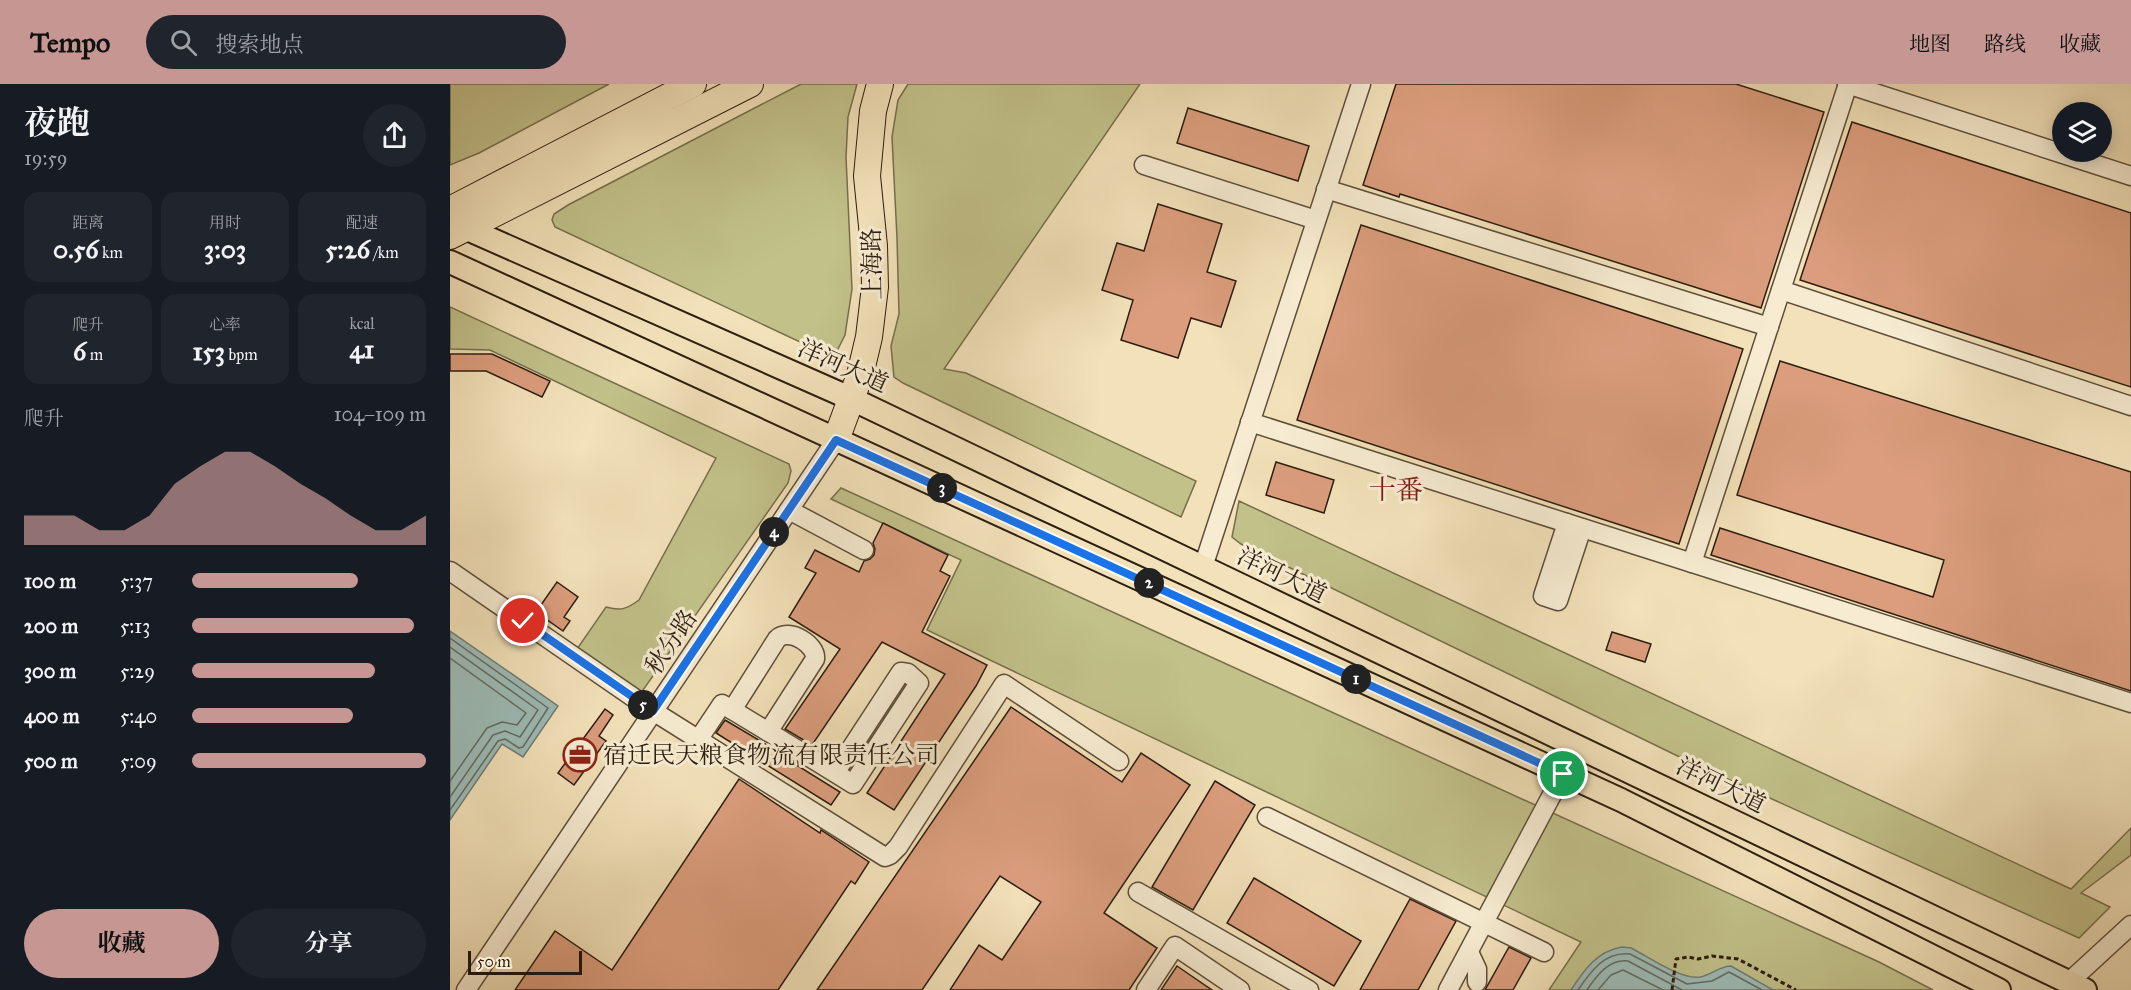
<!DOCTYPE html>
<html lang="zh">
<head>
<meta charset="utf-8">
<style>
	body { margin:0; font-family:"IM FELL Great Primer","Noto Serif SC",serif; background:#20242c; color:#f1f3f6; height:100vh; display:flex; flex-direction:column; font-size:22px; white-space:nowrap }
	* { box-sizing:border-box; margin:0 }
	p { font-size:20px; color:#9ea1a6 }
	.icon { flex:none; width:33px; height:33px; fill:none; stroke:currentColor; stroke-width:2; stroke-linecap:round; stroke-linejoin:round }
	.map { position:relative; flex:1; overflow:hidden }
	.details { display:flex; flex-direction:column; background:#171b24; width:450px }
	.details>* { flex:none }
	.fabs { position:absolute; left:1602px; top:18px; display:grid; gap:12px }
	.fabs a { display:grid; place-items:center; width:60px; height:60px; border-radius:50%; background:#171b24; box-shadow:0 3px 15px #0003; font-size:30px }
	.scale { position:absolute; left:18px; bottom:15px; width:114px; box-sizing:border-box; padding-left:6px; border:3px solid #2c1d0f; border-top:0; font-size:16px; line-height:21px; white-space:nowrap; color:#2c1d0f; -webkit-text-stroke:4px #f7ecd2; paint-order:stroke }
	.pin { position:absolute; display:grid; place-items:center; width:51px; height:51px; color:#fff; margin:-26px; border:3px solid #fff; border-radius:50%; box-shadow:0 2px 6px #0007 }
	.km { position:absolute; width:30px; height:30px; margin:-15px; border-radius:50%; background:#222; color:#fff; font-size:16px; line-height:30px; text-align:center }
	.round { display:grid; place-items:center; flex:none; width:63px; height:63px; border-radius:32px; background:#20242c }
	.overview { display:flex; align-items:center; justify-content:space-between; height:102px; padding:0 24px }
	h1 { font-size:33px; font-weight:700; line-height:45px }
	.figures { display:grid; grid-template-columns:repeat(3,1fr); gap:9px; height:102px; padding:6px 24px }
	.figures div { display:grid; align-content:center; border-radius:15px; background:#20242c; text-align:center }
	.figures b { font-size:26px; font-weight:700 }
	.figures small { font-size:16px; font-weight:400 }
	.figures p { font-size:16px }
	.chart { height:168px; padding:12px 24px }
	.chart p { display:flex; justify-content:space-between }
	.chart svg { width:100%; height:108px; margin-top:6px; fill:#c59692; opacity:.7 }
	.cta { display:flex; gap:12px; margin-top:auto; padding:12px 24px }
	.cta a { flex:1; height:69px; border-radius:36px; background:#c59692; color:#111; font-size:24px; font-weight:700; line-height:69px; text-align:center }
	.cta a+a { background:#20242c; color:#f1f3f6 }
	ul { padding:0 24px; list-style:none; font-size:20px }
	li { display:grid; grid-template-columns:96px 72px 1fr; align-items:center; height:45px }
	li i { height:15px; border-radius:8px; background:#c59692 }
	header { display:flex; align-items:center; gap:36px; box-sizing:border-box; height:84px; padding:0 30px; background:#c59692; color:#111 }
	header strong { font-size:28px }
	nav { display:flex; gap:33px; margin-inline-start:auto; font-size:21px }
	.search { width:420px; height:54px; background:#20242c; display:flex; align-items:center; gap:15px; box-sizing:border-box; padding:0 21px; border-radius:33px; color:#9ea1a6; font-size:22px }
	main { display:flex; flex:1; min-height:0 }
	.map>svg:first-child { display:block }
	.green { fill:#c2c18a; stroke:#776f4c; stroke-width:1.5 }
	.water { fill:#9dbcb7; stroke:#707c74; stroke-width:1.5 }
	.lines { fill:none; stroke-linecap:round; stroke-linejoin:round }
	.shore { stroke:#646c63; stroke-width:1.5 }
	.building { fill:#db9d7d; stroke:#2c1d0f; stroke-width:1.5 }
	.minor-casing { stroke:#5e4e3a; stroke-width:21 }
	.major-casing { stroke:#2c1d0f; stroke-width:26 }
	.highway-casing { stroke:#2c1d0f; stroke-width:28 }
	.path { stroke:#2c1d0f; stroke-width:3; stroke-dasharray:4.5 3; stroke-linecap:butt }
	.minor { stroke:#f7ecd2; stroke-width:18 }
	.major { stroke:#f2e1b9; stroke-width:22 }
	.highway { stroke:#f2e1b9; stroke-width:26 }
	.route-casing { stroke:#fff; stroke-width:12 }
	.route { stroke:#1a73e8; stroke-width:8 }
	.labels { text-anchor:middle; stroke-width:6; stroke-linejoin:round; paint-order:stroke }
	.street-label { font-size:24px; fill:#2c1d0f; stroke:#f7ecd2 }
	.poi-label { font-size:24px; fill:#2c1d0f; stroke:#f7ecd2; text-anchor:start }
	.quarter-label { font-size:27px; fill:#7a1f14; stroke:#f7ecd2 }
</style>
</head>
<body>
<header>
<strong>Tempo</strong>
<div class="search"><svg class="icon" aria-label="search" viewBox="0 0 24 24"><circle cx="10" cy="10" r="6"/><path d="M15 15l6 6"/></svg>搜索地点</div>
<nav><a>地图</a><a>路线</a><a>收藏</a></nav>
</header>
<main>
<section class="details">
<div class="overview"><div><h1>夜跑</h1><p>19:59</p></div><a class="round"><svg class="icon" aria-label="share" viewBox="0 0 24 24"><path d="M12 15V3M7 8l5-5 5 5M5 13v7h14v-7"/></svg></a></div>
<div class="figures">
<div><p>距离</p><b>0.56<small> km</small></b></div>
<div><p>用时</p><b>3:03</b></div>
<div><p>配速</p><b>5:26<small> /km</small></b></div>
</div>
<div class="figures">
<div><p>爬升</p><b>6<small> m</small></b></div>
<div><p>心率</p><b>153<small> bpm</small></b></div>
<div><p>kcal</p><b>41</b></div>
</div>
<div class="chart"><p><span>爬升</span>104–109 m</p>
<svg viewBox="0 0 160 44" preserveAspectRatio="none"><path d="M0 44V32L10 32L20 32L30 38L40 38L50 32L60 19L70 12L80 6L90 6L100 12L110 19L120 25L130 32L140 38L150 38L160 32V44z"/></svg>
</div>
<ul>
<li><b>100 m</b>5:37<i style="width:71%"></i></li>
<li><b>200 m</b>5:13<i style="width:95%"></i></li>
<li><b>300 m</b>5:29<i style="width:78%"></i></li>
<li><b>400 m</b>5:40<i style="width:69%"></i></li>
<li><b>500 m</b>5:09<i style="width:100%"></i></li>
</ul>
<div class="cta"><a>收藏</a><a>分享</a></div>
</section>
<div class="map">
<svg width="1681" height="906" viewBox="0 0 1681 906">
	<rect width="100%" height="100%" fill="#f2e1b9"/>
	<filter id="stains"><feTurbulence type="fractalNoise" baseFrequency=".00333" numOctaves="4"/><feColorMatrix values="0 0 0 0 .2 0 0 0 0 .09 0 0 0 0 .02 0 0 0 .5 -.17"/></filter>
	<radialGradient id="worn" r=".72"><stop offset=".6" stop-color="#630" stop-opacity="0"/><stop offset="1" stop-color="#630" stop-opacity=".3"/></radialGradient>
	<!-- green -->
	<g class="green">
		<polygon points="0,0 159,0 29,69 0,81"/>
		<polygon points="351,0 407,0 398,33 396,73 402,205 395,251 387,267 363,264 105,143 102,136 104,130 118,121"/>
		<polygon points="458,0 690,0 494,285 516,289 746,397 731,433 453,299 444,293 441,262 449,230 447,154 442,53 448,16"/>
		<path d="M0 223 339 380 341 387 338 399 191 609 127 565 156 523C171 527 177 525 189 516L266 374 40 266 0 265Z"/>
		<polygon points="391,404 1429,878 1483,906 1099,906 1131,858 477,546 511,476 381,415"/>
		<polygon points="789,417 1621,805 1681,744 1681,771 1631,809 1660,823 1629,854 1238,677 791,460 782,453"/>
	</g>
	<!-- water -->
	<g class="water">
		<polygon points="0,547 108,622 73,673 52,660 0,736"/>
		<path d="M1172 863 1181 864C1199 873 1231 896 1250 893 1261 891 1270 882 1281 882L1323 906H1121C1134 886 1147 867 1172 863Z"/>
	</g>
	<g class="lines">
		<!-- shore -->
		<g class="shore">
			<polyline points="0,554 98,624 73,663 69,664 55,655 48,657 0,726"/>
			<polyline points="0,563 88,626 70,653 55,647 43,651 0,713"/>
			<polyline points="0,574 76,629 67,641 52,638 37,644 0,697"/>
			<path d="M1128 906C1141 887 1155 867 1180 870L1237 900 1262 897 1279 888 1312 906"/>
			<path d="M1137 906C1147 891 1159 875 1178 877L1232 906"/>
			<polyline points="1148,906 1161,891 1173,886 1213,906"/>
		</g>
	</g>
	<!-- building -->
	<g class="building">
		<polygon points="946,0 1286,0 1374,28 1311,224 950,110 949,113 913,101"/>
		<polygon points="738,24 859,62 848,97 727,59"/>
		<polygon points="1402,38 1681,129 1681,303 1350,196"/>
		<polygon points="708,120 772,140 757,188 786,197 771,243 741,234 728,274 671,256 683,216 652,206 667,159 694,167"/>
		<polygon points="911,141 1293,265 1229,460 847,336"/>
		<polygon points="0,270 42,270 100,297 92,313 36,287 0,287"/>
		<polygon points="1330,277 1681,388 1681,607 1261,471 1270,444 1483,513 1494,476 1287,411"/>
		<polygon points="826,378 884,396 874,429 816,411"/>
		<polygon points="433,439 498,471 490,487 500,492 472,548 537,581 526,602 444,726 417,709 495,590 432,558 362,661 335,645 390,565 339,533 366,489 355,484 365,466 409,488 414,477 420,475 424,471 425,465 423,459"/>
		<polygon points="107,498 128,513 114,533 120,537 113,547 86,528"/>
		<polygon points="1162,548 1201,560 1195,578 1156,566"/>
		<polygon points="561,623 672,698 691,669 740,701 654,829 707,864 679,906 500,906 529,861 552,876 591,818 550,792 472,906 367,906"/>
		<polygon points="155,625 163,631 149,652 156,657 124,701 108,689"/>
		<polygon points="275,636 349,680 348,682 390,708 381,721 266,649"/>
		<polygon points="289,695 370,749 371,746 419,778 405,800 401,797 328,906 65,906 105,847 162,886"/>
		<polygon points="765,697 805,721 743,826 702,803"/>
		<polygon points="804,794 911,857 884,902 777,839"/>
		<polygon points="960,815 1006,837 968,906 910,906"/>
		<polygon points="1059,863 1081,874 1063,906 1035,906"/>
		<polygon points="727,882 762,906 711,906"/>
	</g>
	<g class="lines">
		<defs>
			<g id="minor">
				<polyline points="1397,0 1681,92"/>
				<polyline points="694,81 866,136"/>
				<polyline points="876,105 1319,243"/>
				<polyline points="1331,206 1681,322"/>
				<polyline points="800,338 1681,619"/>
				<polyline points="339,426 414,466"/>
				<polyline points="1117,439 1093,512 1108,517 1132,444"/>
				<polyline points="1242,479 1398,0"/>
				<polyline points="753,483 911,0"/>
				<polyline points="0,487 203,627 435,773 440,771 448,763 554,600 669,677"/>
				<path d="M282 626 327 555C339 543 367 561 365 575L318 648"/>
				<path d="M248 656 272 620C316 646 359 673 403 700L469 599 458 589 451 588 385 689"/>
				<polyline points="817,733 1094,868"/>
				<polyline points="688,808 859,906"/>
				<polyline points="1019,868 1027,885 1027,898"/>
				<polyline points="1619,898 1681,841"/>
				<polyline points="16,906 386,356"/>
				<polyline points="696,906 725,862 790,906"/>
				<polyline points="998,906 1113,690"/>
			</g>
			<g id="major">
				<polyline points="4,139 402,315 1635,906"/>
				<polyline points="0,178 1171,716 1549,906"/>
			</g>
			<g id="highway">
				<polyline points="0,126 243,0"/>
				<polyline points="0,152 300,0"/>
				<polyline points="386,356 410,291 419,253 425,203 424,162 417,92 423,27 430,0"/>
			</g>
		</defs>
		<!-- minor casing -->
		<use href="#minor" class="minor-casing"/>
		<!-- major casing -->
		<use href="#major" class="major-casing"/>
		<!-- highway casing -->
		<use href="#highway" class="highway-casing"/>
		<!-- path -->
		<polyline class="path" points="1222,906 1226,875 1238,873 1248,875 1262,872 1288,875 1346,906"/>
		<!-- minor -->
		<use href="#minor" class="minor"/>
		<!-- major -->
		<use href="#major" class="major"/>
		<!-- highway -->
		<use href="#highway" class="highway"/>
	</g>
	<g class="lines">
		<defs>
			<polyline id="route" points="73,537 203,627 386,356 1113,690"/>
		</defs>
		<!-- route casing -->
		<use href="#route" class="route-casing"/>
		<!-- route -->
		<use href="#route" class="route"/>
	</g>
	<!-- icons -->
	<defs>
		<symbol id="office-ring" viewBox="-11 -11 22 22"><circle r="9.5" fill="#f7ecd2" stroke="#8f2418" stroke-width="1.5"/><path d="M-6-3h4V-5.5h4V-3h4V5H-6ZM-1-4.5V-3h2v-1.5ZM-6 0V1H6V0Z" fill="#8f2418"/></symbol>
	</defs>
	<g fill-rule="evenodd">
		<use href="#office-ring" x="111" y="652" width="38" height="38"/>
	</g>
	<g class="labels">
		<!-- street labels -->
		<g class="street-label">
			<text transform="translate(422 180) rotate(-91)" y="8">上海路</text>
			<text transform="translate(393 282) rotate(24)" y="8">洋河大道</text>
			<text transform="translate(832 491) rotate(26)" y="8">洋河大道</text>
			<text transform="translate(221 558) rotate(-56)" y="8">秋分路</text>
			<text transform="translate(1271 701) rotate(26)" y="8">洋河大道</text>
		</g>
		<!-- poi labels -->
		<g class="poi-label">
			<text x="153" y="679">宿迁民天粮食物流有限责任公司</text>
		</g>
		<!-- quarter labels -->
		<g class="quarter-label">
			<text x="946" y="415">十番</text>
		</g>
	</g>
	<rect width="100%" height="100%" filter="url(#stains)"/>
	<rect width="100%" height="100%" fill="url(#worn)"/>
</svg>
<div class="fabs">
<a><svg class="icon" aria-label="layers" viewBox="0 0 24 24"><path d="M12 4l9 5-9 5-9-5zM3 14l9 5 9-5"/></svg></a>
</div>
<div class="scale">50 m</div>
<div class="pin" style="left:1113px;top:690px;background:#1e9e55"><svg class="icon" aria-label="arrive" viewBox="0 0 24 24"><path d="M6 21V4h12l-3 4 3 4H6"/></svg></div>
<div class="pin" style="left:73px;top:537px;background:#d93025"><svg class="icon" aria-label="check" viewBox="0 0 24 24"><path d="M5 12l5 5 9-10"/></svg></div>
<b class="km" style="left:906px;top:595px">1</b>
<b class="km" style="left:699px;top:499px">2</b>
<b class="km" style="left:492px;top:404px">3</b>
<b class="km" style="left:324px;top:448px">4</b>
<b class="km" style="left:193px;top:621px">5</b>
</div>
</main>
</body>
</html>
